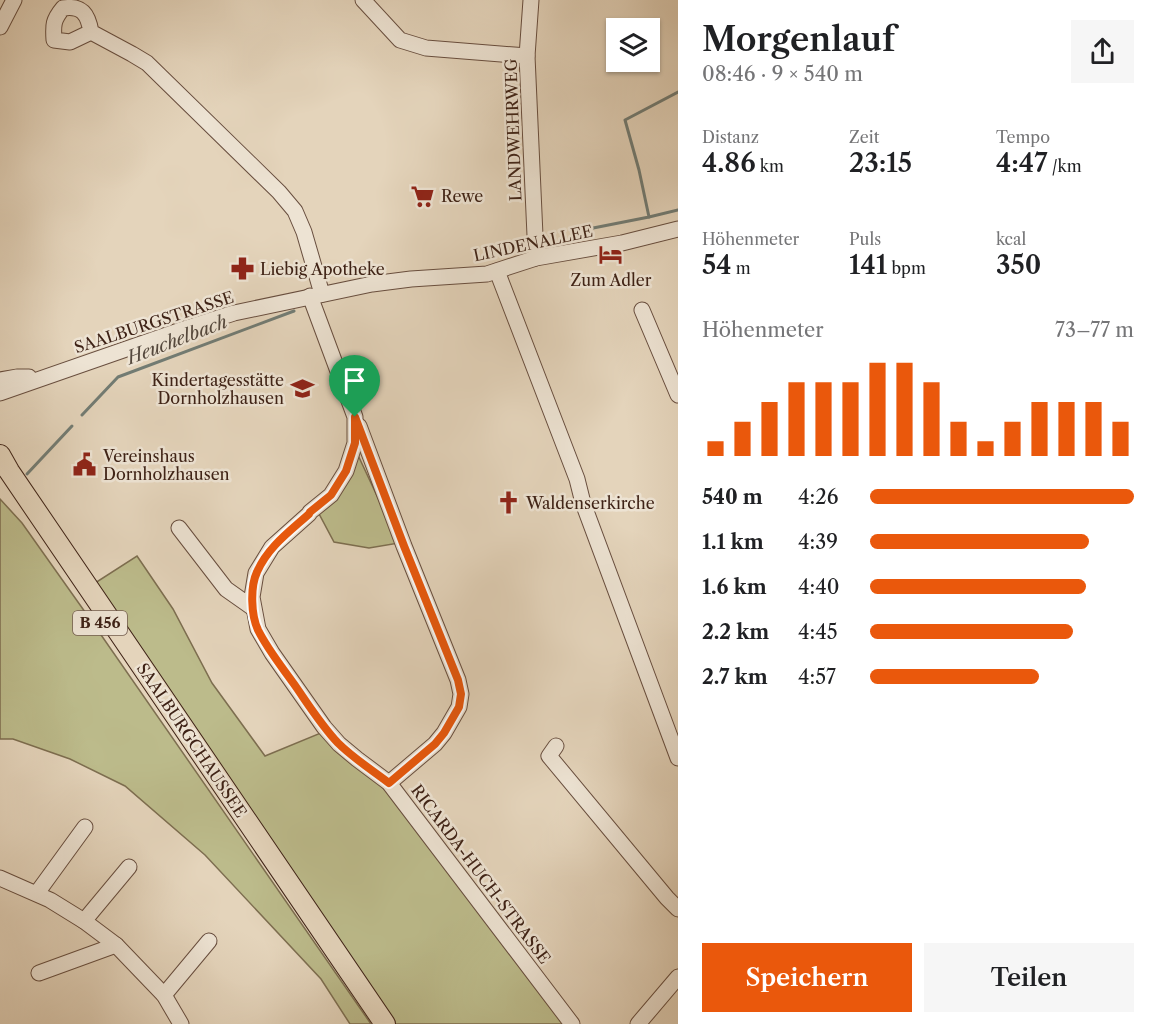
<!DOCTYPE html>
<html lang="de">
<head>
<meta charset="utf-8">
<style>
	body { margin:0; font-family:"Libre Caslon Text",serif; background:#f6f6f6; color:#202124; height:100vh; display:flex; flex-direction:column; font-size:22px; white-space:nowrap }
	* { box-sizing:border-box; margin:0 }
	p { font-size:20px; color:#757577 }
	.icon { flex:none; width:33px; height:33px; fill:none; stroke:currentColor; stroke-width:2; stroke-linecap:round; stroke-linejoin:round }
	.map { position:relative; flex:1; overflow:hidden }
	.panel { display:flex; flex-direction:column; background:#fff; width:480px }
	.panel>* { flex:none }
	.fabs { position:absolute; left:606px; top:18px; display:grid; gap:12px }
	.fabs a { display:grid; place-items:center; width:54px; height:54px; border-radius:0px; background:#fff; box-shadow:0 2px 4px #0004; font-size:30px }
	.pin { position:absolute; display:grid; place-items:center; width:51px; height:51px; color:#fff; margin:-62px -26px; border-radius:50% 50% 50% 0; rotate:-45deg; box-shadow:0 0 6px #0007 }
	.pin .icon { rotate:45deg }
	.round { display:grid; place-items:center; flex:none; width:63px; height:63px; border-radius:0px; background:#f6f6f6 }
	.headline { display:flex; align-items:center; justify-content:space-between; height:102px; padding:0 24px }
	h1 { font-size:33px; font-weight:600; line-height:45px }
	.metrics { display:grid; grid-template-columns:repeat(3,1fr); gap:9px; height:102px; padding:6px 24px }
	.metrics div { display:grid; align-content:center }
	.metrics b { font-size:26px; font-weight:600 }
	.metrics small { font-size:16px; font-weight:400 }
	.metrics p { font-size:16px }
	.chart { height:168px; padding:12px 24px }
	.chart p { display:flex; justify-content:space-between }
	.chart svg { width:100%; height:108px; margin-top:6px; stroke:#ea580c; stroke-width:6 }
	.primary-button { display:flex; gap:12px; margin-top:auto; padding:12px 24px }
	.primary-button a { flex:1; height:69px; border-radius:0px; background:#ea580c; color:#fff; font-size:24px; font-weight:600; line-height:69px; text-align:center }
	.primary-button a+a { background:#f6f6f6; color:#202124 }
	ul { padding:0 24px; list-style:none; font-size:20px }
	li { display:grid; grid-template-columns:96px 72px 1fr; align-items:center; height:45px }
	li i { height:15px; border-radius:8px; background:#ea580c }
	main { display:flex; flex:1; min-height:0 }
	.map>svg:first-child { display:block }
	.green { fill:#bcbb8b; stroke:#7d6e50; stroke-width:1.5 }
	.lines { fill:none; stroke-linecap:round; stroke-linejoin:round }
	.stream { stroke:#727c74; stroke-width:3 }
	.minor-casing { stroke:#684e3f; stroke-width:17 }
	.major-casing { stroke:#3e2216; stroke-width:22 }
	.minor { stroke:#ede3d3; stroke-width:15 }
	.major { stroke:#e4d4bb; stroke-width:20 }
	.route-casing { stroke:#fff; stroke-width:12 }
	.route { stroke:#ea580c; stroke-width:8 }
	.labels { text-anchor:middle; stroke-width:5; stroke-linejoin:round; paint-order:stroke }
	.shield { fill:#ede3d3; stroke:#725c4f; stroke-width:1.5 }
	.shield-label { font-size:15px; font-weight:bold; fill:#3e2216 }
	.street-label { font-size:16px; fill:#3e2216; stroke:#ede3d3 }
	.poi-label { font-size:16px; fill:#3e2216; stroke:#ede3d3; text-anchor:start }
	.water-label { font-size:18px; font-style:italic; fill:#54483d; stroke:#ede3d3 }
</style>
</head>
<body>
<main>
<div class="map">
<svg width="678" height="1024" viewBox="0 0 678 1024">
	<rect width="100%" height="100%" fill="#e4d4bb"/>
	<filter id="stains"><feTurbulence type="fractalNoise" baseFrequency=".00333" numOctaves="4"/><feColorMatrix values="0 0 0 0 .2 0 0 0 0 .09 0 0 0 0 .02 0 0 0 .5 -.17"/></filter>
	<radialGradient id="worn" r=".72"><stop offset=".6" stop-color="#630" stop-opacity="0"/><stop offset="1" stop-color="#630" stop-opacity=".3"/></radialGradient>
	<!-- green -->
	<g class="green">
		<polygon points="357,453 399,543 369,548 334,542 317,510"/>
		<polygon points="0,499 22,523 90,619 371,1024 350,1024 321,979 205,855 125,786 70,759 13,739 0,739"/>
		<polygon points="137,556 173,609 212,683 265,756 323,732 385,786 566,1024 391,1024 95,583"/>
	</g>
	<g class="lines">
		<!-- stream -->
		<g class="stream">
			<polyline points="649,217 678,210"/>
			<polyline points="578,231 649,217 639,170 625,120 678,92"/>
			<polyline points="82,415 118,377 294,311"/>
			<polyline points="27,474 72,426"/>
		</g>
		<defs>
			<g id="minor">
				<polyline points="363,0 400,40 426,48 527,56"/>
				<polyline points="531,0 527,56 536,258"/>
				<polyline points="0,27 14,0"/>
				<path d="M91 32 70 42 54 40C53 25 53 20 63 8 82 5 88 14 91 32L132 54 147 63 279 192 295 211 304 232 322 294"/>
				<polyline points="497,271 577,479 583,503 678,758"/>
				<polyline points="310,296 355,417 355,443 346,471 331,495 310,512 309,514 272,547 256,573 252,597 258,629 272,653 324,727 339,744 357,759 389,783 572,1024"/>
				<polyline points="642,310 678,395"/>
				<polyline points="0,380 17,377 29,377"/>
				<polyline points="0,393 178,331 234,313 372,284 411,279 487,274 536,258 622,243 678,229"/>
				<polyline points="359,426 404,546 458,680 461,694 459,707 444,733 435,744 389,783"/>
				<polyline points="179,528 226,589 253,608"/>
				<polyline points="556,746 549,756 667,898 678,909"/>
				<polyline points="0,878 50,900 84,921 116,945 164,995 181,1024"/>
				<polyline points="37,893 85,827"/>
				<polyline points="84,921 129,867"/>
				<polyline points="39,973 116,945"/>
				<polyline points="164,995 209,941"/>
				<polyline points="638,1024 678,977"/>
			</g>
			<polyline id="major" points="0,455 9,471 385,1024"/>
		</defs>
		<!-- minor casing -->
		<use href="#minor" class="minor-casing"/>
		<!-- major casing -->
		<use href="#major" class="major-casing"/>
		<!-- minor -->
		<use href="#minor" class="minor"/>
		<!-- major -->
		<use href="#major" class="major"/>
	</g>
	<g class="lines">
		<defs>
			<path id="route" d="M355 417 404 546 458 680 461 694 459 707 444 733 435 744 389 783C372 770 353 758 338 743 321 725 308 704 294 684 282 667 268 650 258 630 251 615 250 587 257 572 268 547 289 532 309 514L310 512 331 495 346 471 355 443Z"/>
		</defs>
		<!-- route casing -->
		<use href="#route" class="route-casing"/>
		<!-- route -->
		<use href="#route" class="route"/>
	</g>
	<!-- icons -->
	<defs>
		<symbol id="supermarket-bare" viewBox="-9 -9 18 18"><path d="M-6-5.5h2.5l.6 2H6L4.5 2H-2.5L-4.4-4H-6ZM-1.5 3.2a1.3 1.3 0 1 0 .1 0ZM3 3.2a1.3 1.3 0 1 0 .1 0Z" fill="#8f2418" stroke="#ede3d3" stroke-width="2.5" paint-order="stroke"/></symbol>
		<symbol id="hotel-bare" viewBox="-9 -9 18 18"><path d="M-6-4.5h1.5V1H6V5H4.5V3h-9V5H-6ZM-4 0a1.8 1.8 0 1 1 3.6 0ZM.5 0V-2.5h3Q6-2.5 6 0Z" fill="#8f2418" stroke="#ede3d3" stroke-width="2.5" paint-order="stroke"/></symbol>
		<symbol id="pharmacy-bare" viewBox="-9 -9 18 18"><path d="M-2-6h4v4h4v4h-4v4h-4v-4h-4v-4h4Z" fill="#8f2418" stroke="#ede3d3" stroke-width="2.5" paint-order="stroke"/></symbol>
		<symbol id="school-bare" viewBox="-9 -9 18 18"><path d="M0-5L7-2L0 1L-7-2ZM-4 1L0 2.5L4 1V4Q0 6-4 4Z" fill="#8f2418" stroke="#ede3d3" stroke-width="2.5" paint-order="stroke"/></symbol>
		<symbol id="civic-bare" viewBox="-9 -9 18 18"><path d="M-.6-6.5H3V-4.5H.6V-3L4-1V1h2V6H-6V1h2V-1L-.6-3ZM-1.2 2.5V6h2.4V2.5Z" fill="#8f2418" stroke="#ede3d3" stroke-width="2.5" paint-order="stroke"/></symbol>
		<symbol id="church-bare" viewBox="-9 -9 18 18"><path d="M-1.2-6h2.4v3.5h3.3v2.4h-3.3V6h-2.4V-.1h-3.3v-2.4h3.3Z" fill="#8f2418" stroke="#ede3d3" stroke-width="2.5" paint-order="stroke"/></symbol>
	</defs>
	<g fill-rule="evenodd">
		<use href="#supermarket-bare" x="406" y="180" width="33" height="33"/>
		<use href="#hotel-bare" x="594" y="238" width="33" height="33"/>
		<use href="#pharmacy-bare" x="226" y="252" width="33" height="33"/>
		<use href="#school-bare" x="286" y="372" width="33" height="33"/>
		<use href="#civic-bare" x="68" y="448" width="33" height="33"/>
		<use href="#church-bare" x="492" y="486" width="33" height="33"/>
	</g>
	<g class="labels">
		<!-- shield labels -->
		<rect class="shield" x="73" y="611" width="54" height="24" rx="4.5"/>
		<g class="shield-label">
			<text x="100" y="628">B 456</text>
		</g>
		<!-- street labels -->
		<g class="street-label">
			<text transform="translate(513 130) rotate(-92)" y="6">LANDWEHRWEG</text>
			<text transform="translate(533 243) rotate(-12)" y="6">LINDENALLEE</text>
			<text transform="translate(154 322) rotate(-18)" y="6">SAALBURGSTRASSE</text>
			<text transform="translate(192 740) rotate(56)" y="6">SAALBURGCHAUSSEE</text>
			<text transform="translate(481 874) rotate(53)" y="6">RICARDA-HUCH-STRASSE</text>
		</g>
		<!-- poi labels -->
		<g class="poi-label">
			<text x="441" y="202">Rewe</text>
			<text x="260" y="275">Liebig Apotheke</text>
			<text x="611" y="286" text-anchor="middle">Zum Adler</text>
			<text x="284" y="386" text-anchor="end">Kindertagesstätte<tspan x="284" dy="18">Dornholzhausen</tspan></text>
			<text x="103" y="462">Vereinshaus<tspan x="103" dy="18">Dornholzhausen</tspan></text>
			<text x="526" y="509">Waldenserkirche</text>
		</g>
		<!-- water labels -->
		<g class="water-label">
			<text transform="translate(177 340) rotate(-21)" y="6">Heuchelbach</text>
		</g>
	</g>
	<rect width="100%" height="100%" filter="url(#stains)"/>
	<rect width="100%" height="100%" fill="url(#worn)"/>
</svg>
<div class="fabs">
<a><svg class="icon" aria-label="layers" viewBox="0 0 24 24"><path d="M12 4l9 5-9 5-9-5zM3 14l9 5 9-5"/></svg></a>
</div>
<div class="pin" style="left:355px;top:417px;background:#1e9e55"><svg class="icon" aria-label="arrive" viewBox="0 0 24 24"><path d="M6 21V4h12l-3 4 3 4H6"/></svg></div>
</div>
<section class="panel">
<div class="headline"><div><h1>Morgenlauf</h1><p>08:46 · 9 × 540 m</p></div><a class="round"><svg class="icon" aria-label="share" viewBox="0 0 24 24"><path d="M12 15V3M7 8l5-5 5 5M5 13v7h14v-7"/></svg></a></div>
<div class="metrics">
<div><p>Distanz</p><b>4.86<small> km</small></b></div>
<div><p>Zeit</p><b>23:15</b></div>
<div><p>Tempo</p><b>4:47<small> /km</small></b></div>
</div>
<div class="metrics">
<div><p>Höhenmeter</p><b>54<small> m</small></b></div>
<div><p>Puls</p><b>141<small> bpm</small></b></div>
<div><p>kcal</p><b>350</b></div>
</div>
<div class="chart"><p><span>Höhenmeter</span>73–77 m</p>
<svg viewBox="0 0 160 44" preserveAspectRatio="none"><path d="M5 44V38M15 44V30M25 44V22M35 44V14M45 44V14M55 44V14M65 44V6M75 44V6M85 44V14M95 44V30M105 44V38M115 44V30M125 44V22M135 44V22M145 44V22M155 44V30"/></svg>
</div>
<ul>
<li><b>540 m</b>4:26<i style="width:100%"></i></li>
<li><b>1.1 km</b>4:39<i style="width:83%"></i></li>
<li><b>1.6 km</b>4:40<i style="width:82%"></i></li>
<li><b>2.2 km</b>4:45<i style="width:77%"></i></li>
<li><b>2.7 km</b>4:57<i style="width:64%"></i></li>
</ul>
<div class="primary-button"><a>Speichern</a><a>Teilen</a></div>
</section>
</main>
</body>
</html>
